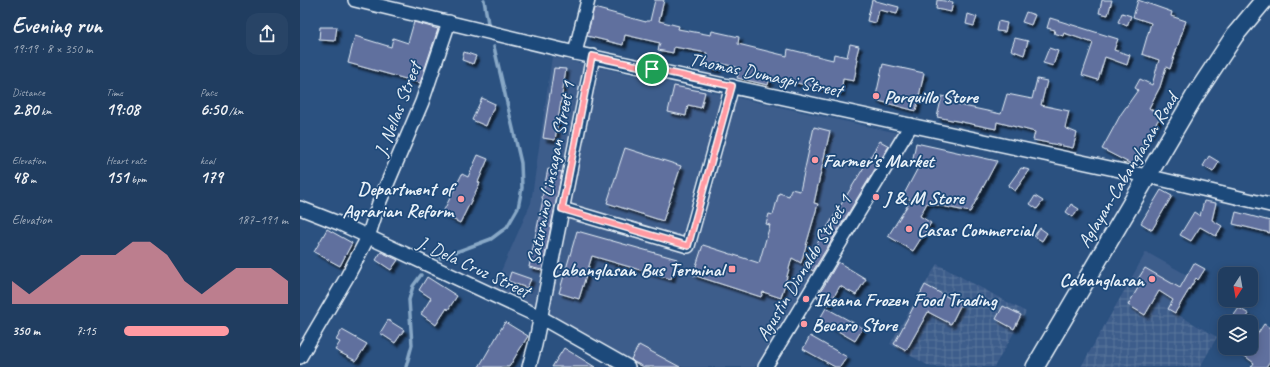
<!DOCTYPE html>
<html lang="en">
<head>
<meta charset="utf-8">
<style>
	body { margin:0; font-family:Caveat,sans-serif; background:#284466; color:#f1f3f6; height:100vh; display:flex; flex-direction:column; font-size:15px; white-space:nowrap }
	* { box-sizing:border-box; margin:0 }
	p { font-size:13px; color:#a2aebd }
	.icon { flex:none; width:22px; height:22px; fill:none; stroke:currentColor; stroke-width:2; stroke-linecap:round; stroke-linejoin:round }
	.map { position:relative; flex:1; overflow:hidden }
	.side { display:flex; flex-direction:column; background:#203d60; width:300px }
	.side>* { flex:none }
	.needle { width:26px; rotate:191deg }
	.controls { position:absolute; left:918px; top:267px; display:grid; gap:8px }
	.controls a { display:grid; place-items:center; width:40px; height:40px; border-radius:8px; background:#203d60; box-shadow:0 2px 10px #0003,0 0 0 1px #3d5675; font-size:20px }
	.pin { position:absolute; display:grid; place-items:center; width:34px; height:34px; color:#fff; margin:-17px; border:2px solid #fff; border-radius:50%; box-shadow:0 1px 4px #0007 }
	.round { display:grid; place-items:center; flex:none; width:42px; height:42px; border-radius:12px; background:#284466 }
	.summary { display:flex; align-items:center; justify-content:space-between; height:68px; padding:0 12px }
	h1 { font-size:22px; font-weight:800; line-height:30px }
	.figures { display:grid; grid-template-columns:repeat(3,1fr); gap:6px; height:68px; padding:4px 12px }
	.figures div { display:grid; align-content:center }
	.figures b { font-size:17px; font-weight:800 }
	.figures small { font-size:11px; font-weight:400 }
	.figures p { font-size:11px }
	.chart { height:112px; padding:8px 12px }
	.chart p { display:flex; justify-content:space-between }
	.chart svg { width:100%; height:72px; margin-top:4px; fill:#ff9aa2; opacity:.7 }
	ul { padding:0 12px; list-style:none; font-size:13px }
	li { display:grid; grid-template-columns:64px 48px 1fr; align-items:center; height:30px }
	li i { height:10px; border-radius:5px; background:#ff9aa2 }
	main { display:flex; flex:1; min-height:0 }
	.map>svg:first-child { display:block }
	.built { fill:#3e5d8b }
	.industrial { fill:url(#industrial-grid) }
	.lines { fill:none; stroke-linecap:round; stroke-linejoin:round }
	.stream { stroke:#88a8c6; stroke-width:3.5 }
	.building { fill:#60709e; stroke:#e8f1f8; filter:url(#shadow) }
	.minor-casing { stroke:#e8f1f8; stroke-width:16 }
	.major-casing { stroke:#e8f1f8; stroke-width:20 }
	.minor { stroke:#1f4a7a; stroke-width:13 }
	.major { stroke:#1f4a7a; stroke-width:17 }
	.route-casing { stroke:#fff; stroke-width:8 }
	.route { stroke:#ff9aa2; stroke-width:5 }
	.poi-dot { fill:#ff9aa2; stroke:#1f4a7a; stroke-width:1.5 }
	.labels { text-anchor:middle; stroke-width:3.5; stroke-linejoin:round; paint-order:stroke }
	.street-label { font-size:19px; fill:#e8f1f8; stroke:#1f4a7a }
	.poi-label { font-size:19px; font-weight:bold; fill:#e8f1f8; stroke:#1f4a7a; text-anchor:start }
</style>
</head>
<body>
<main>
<section class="side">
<div class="summary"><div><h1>Evening run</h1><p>19:19 · 8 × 350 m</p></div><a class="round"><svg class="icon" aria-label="share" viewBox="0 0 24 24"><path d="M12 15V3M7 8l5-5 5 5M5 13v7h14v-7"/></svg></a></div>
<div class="figures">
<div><p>Distance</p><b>2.80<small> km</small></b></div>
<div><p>Time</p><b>19:08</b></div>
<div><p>Pace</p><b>6:50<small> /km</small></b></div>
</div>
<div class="figures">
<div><p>Elevation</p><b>48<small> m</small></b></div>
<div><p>Heart rate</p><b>151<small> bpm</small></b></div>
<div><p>kcal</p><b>179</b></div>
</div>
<div class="chart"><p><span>Elevation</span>187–191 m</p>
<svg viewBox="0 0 160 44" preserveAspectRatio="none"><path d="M0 44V30L10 38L20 30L30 22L40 14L50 14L60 14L70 6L80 6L90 14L100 30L110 38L120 30L130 22L140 22L150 22L160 30V44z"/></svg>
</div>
<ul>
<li><b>350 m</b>7:15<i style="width:64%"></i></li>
</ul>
</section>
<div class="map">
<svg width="970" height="367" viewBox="0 0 970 367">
	<defs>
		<pattern id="industrial-grid" width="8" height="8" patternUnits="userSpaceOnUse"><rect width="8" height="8" fill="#3e5d8b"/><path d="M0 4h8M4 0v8" fill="none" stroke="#5a759c"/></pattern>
		<filter id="shadow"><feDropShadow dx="3.5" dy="3.5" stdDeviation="1" flood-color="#0009"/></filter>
	</defs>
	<rect width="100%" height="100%" fill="#2b5180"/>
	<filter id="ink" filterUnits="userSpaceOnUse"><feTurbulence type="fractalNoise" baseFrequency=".025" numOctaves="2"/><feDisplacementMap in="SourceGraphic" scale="8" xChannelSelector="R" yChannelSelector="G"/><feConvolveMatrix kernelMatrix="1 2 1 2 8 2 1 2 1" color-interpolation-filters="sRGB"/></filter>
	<g filter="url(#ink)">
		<!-- built -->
		<g class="built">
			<polygon points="252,57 598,133 455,367 341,367 194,287 231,203"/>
			<polygon points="846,252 896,280 877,315 827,286"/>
		</g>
		<!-- industrial -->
		<g class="industrial">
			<polygon points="637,264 726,312 694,367 631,367 590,344"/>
			<polygon points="827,286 917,337 900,367 781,367"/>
		</g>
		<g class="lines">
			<!-- stream -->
			<g class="stream">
				<polyline points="184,0 189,29"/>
				<polyline points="140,258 191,239 207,227 218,208 222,188 221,163 194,47"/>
				<polyline points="106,367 112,345 109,300 113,286 121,275"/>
			</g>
		</g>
		<!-- building -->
		<g class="building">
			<polygon points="355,0 364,0 359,21 379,26 378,29 411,35 412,31 439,37 438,44 487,56 488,49 533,60 534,54 547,57 550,44 559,46 556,58 558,59 554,81 543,79 541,93 470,77 468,85 437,78 440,68 419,63 417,70 404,67 407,53 374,47 373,53 358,50 360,43 325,35 323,45 287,36 294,8 346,22 346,21 350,21"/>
			<polygon points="572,0 599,7 597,14 579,10 576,23 567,21"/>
			<polygon points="637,0 653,2 651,12 636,9"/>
			<polygon points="802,0 812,0 808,15 799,13"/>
			<polygon points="838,0 872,12 871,16 886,21 870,69 866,67 860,87 849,108 861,116 842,144 844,145 836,156 838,157 833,165 802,149 821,114 838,90 835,88 840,79 852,85 859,60 842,54 851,23 833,17"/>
			<polygon points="726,12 735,15 731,25 722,22"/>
			<polygon points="822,13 831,16 827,26 818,22"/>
			<polygon points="668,14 677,17 674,26 666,24"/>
			<polygon points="750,18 818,39 814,50 830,55 827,65 805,57 798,80 782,75 793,43 764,33 763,36 754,33 755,30 747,28"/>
			<polygon points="698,21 707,23 705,32 696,31"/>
			<polygon points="114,22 138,29 120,83 48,63 55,36 91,47 93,38 108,43"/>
			<polygon points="20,27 37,27 35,41 19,40"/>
			<polygon points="715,38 728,41 724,55 711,50"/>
			<polygon points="749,48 758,51 753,66 743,63"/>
			<polygon points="164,52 176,56 173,64 162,60"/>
			<polygon points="583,64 624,73 616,111 575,100"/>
			<polygon points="254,68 266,69 255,140 243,138"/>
			<polygon points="737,79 747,81 741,105 769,111 765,128 777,133 773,148 733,140 735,132 697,122 696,129 637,117 642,96 660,100 659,105 701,114 707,94 732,99"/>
			<polygon points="374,86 405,92 401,108 388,105 386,116 368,112"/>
			<polygon points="182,98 195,104 186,126 172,120"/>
			<polygon points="514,127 530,131 514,203 518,204 501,263 492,258 481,298 463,292 461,297 393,275 403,245 459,263 470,225 466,224 469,214 473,215 479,193 489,196 491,189 500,191"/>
			<polygon points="580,141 589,146 513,271 504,265"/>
			<polygon points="616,143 697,161 670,212 627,203 620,216 631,223 613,251 588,236 611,200 603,196 620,164 612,163"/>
			<polygon points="325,148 381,166 363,221 307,203"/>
			<polygon points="178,155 188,159 178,182 180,183 160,223 142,214 162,174 168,177"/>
			<polygon points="909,156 919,162 913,172 903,166"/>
			<polygon points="721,168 730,170 715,191 708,186"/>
			<polygon points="248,169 262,172 242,270 229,267 243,199 242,198"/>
			<polygon points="861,190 872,196 852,230 841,223"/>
			<polygon points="735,196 743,201 737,209 730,204"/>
			<polygon points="904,201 916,203 912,220 922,226 916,236 900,227 891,241 880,235 894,212 900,216"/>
			<polygon points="771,204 779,209 773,217 766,212"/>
			<polygon points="936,212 970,221 970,233 933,224"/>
			<polygon points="740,228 747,233 742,241 734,236"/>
			<polygon points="27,229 52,243 40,266 14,252"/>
			<polygon points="277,231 377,259 371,279 292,256 279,299 259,293"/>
			<polygon points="81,252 98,260 91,270 76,260"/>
			<polygon points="538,262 566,279 556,295 540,286 529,305 517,298"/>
			<polygon points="894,263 905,269 898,280 896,278 875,313 868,309 873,300 859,291 845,315 828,305 842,281 838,279 845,268 880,288"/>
			<polygon points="211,272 231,279 227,288 208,281"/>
			<polygon points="127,277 157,296 148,310 147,308 136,325 121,314 131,298 119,290"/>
			<polygon points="625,285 661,304 651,324 628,312 606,351 594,344"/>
			<polygon points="703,306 721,315 714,329 696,319"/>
			<polygon points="526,308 563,328 555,341 519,320"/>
			<polygon points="939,308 949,314 944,322 938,322 932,318"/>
			<polygon points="88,320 104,330 95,343 80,333"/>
			<polygon points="205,322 228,336 209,367 179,367"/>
			<polygon points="964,324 970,328 970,361 966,367 951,367 954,363 942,354 946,348 951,348 951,344"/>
			<polygon points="42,330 67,344 56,361 35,350 40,342 36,340"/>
			<polygon points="510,336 547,357 540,367 535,367 503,349"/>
			<polygon points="339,345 380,367 344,367 334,362 331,359"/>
			<polygon points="264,348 295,367 252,367"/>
		</g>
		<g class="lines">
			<defs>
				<g id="minor">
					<polyline points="55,0 275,53 847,176 970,205"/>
					<polyline points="275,53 288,0"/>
					<polyline points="0,208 41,224 240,317 328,367"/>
					<polyline points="262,209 388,246 432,86"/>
					<polyline points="0,357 47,277 68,237 79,203 122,102 149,22"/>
					<polyline points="229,367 235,345 293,56"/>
					<polyline points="465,367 611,125"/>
				</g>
				<polyline id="major" points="735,367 894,97 935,35 964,0"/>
			</defs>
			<!-- minor casing -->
			<use href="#minor" class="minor-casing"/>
			<!-- major casing -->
			<use href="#major" class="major-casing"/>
			<!-- minor -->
			<use href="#minor" class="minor"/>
			<!-- major -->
			<use href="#major" class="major"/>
		</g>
	</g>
	<g class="lines" filter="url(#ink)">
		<defs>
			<polygon id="route" points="292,56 432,86 388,246 262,209"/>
		</defs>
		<!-- route casing -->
		<use href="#route" class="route-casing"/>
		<!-- route -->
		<use href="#route" class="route"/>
	</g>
	<!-- markers -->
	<g class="poi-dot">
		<circle cx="576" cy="96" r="4"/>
		<circle cx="515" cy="160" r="4"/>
		<circle cx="576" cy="197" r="4"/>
		<circle cx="161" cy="199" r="4"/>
		<circle cx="609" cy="229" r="4"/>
		<rect x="428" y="265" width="8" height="8" rx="2"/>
		<circle cx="852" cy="279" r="4"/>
		<circle cx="506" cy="299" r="4"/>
		<circle cx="504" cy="324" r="4"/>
	</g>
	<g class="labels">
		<!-- street labels -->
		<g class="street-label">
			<text transform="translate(466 74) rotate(12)" y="7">Thomas Dumagpi Street</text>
			<text transform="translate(97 109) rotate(-69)" y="7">J. Nellas Street</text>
			<text transform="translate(827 170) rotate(-59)" y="7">Aglayan-Cabanglasan Road</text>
			<text transform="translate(250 173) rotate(-79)" y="7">Saturnino Linsagan Street 1</text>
			<text transform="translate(174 266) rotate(25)" y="7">J. Dela Cruz Street</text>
			<text transform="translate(503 267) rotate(-59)" y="7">Agustin Dionaldo Street 1</text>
		</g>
		<!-- poi labels -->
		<g class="poi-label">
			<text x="584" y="103">Porquillo Store</text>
			<text x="523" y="167">Farmer's Market</text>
			<text x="153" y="195" text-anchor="end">Department of<tspan x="153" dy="22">Agrarian Reform</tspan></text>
			<text x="584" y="204">J &amp; M Store</text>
			<text x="617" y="236">Casas Commercial</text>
			<text x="424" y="276" text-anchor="end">Cabanglasan Bus Terminal</text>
			<text x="844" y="286" text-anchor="end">Cabanglasan</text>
			<text x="514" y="306">Ikeana Frozen Food Trading</text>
			<text x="512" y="331">Becaro Store</text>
		</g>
	</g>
</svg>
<div class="controls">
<a><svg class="needle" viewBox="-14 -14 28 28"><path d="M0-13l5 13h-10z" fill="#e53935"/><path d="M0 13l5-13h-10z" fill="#a2aebd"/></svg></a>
<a><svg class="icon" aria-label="layers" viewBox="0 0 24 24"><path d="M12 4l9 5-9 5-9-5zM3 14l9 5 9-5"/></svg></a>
</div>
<div class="pin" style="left:352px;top:69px;background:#1e9e55"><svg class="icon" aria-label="arrive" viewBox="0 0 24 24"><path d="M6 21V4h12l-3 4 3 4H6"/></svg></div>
</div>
</main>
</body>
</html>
